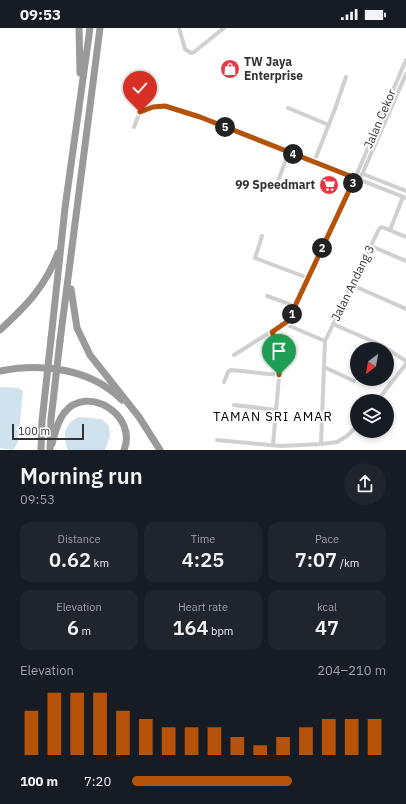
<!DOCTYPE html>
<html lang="en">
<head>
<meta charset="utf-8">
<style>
	body { margin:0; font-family:"IBM Plex Sans",sans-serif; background:#20242c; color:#f1f3f6; height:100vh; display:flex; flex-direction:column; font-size:15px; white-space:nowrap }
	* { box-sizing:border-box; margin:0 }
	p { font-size:13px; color:#9ea1a6 }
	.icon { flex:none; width:22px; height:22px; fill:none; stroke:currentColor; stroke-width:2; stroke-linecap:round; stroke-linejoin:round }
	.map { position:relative; height:422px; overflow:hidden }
	.panel { display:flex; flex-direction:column; background:#171b24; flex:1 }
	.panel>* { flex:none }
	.needle { width:26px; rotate:211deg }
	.controls { position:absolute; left:350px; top:314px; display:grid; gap:8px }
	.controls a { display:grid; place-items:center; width:44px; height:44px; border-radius:50%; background:#171b24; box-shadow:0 2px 6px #0003; font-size:20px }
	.scale { position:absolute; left:12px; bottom:10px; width:72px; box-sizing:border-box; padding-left:4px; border:2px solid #333; border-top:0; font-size:11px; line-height:14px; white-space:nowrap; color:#333; -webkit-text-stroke:3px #fff; paint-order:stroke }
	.pin { position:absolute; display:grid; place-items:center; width:34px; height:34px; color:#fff; margin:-41px -17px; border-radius:50% 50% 50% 0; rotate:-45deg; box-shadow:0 0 4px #0007 }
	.pin .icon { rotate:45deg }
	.km { position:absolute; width:20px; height:20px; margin:-10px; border-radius:50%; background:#222; color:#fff; font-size:11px; line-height:20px; text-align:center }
	.round { display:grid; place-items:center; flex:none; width:42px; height:42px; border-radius:21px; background:#20242c }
	.head { display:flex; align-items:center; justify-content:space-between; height:68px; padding:0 20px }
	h1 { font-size:22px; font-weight:600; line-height:30px }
	.stats { display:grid; grid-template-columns:repeat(3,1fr); gap:6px; height:68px; padding:4px 20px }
	.stats div { display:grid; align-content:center; border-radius:10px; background:#20242c; text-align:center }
	.stats b { font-size:20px; font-weight:600 }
	.stats small { font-size:11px; font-weight:400 }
	.stats p { font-size:11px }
	.chart { height:112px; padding:8px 20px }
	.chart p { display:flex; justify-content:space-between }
	.chart svg { width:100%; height:72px; margin-top:4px; stroke:#b45309; stroke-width:6 }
	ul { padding:0 20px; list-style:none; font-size:13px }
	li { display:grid; grid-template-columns:64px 48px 1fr; align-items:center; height:30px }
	li i { height:10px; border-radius:5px; background:#b45309 }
	.status { display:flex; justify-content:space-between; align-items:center; height:28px; padding:0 20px; background:#171b24; direction:ltr }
	.status svg { height:11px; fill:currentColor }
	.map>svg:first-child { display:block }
	.water { fill:#cfe2ee }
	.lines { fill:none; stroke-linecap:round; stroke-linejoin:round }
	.minor { stroke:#d0d0d0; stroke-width:4 }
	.motorway { stroke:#9a9a9a; stroke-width:7 }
	.motorway-bridge { stroke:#9a9a9a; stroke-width:7 }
	.route-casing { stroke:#fff; stroke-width:8 }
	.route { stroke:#b45309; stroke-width:5 }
	.labels { text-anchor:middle; stroke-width:4; stroke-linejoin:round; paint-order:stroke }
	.poi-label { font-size:12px; font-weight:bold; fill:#333; stroke:#fff; text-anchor:start }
	.street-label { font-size:12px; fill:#333; stroke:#fff }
	.neighbourhood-label { font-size:13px; letter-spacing:1px; fill:#000; stroke:#fff }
</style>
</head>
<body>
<div class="status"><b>09:53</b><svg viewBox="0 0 49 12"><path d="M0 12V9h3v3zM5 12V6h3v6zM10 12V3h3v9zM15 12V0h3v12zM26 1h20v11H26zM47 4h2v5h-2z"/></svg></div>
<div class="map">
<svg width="406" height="422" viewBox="0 0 406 422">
	<rect width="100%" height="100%" fill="#fff"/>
	<!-- water -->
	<g class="water">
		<polygon points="0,359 18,360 23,363 18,414 13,422 0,420"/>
		<path d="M78 389 102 391 109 398 110 408 105 422H68C62 408 64 397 78 389Z"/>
	</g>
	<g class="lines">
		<!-- minor -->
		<g class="minor">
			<polyline points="179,0 185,21 191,25 194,24 224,0"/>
			<polyline points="288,80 329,97"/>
			<path d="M134 99 140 84C159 72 180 83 200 89L406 170"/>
			<polyline points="314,134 335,81 346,49"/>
			<polyline points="363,146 406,163"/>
			<polyline points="360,151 406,46"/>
			<polyline points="278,153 289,124"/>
			<polyline points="390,202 403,169"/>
			<polyline points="262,208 255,230 308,250"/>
			<polyline points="371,218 406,233"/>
			<polyline points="352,257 406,281"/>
			<polyline points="267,268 295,278"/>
			<polyline points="285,296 325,313"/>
			<polyline points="333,296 381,317 406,333"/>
			<polyline points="272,304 281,326 273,417"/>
			<polyline points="234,327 288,293 355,150 406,32"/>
			<polyline points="324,339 354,353"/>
			<polyline points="224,354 228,344 231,342 279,347"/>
			<polyline points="377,373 406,336"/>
			<polyline points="234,377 276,382"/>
			<polyline points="217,412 281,418 321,416 337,414 347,408 357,398"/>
			<polyline points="321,416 325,313 379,201 382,199 406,209"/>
		</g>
		<!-- motorway -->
		<g class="motorway">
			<polyline points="79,0 80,45"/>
			<polyline points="71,261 77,300 90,327 139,389 160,422"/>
			<path d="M0 302C26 278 45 259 58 225"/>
			<polyline points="51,311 65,180 90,0"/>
			<polyline points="60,313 100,0"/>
			<path d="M0 343C42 335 90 340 122 372"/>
			<path d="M52 416C55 405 57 394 64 385 88 355 138 388 124 422"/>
		</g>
		<!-- motorway-bridge -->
		<g class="motorway-bridge">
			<polyline points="41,422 42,393 51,311"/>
			<polyline points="50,422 51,391 60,313"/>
		</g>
	</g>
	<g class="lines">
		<defs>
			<polyline id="route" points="140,84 153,79 165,78 200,89 355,150 288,293 272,304 280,322 279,347"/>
		</defs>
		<!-- route casing -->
		<use href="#route" class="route-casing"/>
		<!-- route -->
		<use href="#route" class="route"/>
	</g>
	<!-- icons -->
	<defs>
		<symbol id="shop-disc" viewBox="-11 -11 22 22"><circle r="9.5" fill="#e63946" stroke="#fff"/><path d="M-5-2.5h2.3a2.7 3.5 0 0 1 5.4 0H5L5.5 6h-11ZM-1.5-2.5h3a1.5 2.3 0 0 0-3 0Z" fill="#fff"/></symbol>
		<symbol id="supermarket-disc" viewBox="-11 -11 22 22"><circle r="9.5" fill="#e63946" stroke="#fff"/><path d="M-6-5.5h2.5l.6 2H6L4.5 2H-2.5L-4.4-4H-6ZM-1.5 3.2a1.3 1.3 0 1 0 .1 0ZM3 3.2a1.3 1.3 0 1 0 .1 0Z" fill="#fff"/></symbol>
	</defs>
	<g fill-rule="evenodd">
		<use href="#shop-disc" x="219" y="30" width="22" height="22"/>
		<use href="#supermarket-disc" x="318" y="146" width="22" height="22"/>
	</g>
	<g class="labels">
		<!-- poi labels -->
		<g class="poi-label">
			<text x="244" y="38">TW Jaya<tspan x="244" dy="14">Enterprise</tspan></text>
			<text x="315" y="161" text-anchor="end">99 Speedmart</text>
		</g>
		<!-- street labels -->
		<g class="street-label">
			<text transform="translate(380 91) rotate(-67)" y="4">Jalan Cekor</text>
			<text transform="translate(353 255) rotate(-64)" y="4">Jalan Andang 3</text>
		</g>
		<!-- neighbourhood labels -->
		<g class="neighbourhood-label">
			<text x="273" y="393">TAMAN SRI AMAR</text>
		</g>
	</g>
</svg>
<div class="controls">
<a><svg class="needle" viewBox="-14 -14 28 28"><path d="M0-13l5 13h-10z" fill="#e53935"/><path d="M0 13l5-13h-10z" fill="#9ea1a6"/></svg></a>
<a><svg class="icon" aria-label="layers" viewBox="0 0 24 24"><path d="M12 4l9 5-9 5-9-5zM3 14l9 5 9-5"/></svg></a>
</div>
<div class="scale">100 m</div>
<div class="pin" style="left:279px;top:347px;background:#1e9e55"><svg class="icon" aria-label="arrive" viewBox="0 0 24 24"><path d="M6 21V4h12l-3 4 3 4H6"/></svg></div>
<div class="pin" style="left:140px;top:84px;background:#d93025"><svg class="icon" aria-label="check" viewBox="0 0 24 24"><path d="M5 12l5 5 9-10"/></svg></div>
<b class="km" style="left:292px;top:286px">1</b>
<b class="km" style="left:322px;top:220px">2</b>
<b class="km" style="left:353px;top:155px">3</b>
<b class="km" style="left:293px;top:126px">4</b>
<b class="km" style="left:225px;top:99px">5</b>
</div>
<section class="panel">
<div class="head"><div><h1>Morning run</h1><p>09:53</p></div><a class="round"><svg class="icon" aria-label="share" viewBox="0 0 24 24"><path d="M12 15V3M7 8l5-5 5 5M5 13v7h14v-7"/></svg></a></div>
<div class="stats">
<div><p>Distance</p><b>0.62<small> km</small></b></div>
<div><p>Time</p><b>4:25</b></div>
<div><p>Pace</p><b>7:07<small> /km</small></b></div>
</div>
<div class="stats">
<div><p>Elevation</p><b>6<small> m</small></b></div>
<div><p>Heart rate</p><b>164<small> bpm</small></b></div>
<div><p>kcal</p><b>47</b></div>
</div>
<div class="chart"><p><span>Elevation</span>204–210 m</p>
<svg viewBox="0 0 160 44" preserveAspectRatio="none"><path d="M5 44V17M15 44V6M25 44V6M35 44V6M45 44V17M55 44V22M65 44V27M75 44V27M85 44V27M95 44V33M105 44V38M115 44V33M125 44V27M135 44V22M145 44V22M155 44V22"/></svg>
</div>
<ul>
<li><b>100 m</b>7:20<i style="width:63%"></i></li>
</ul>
</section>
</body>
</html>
